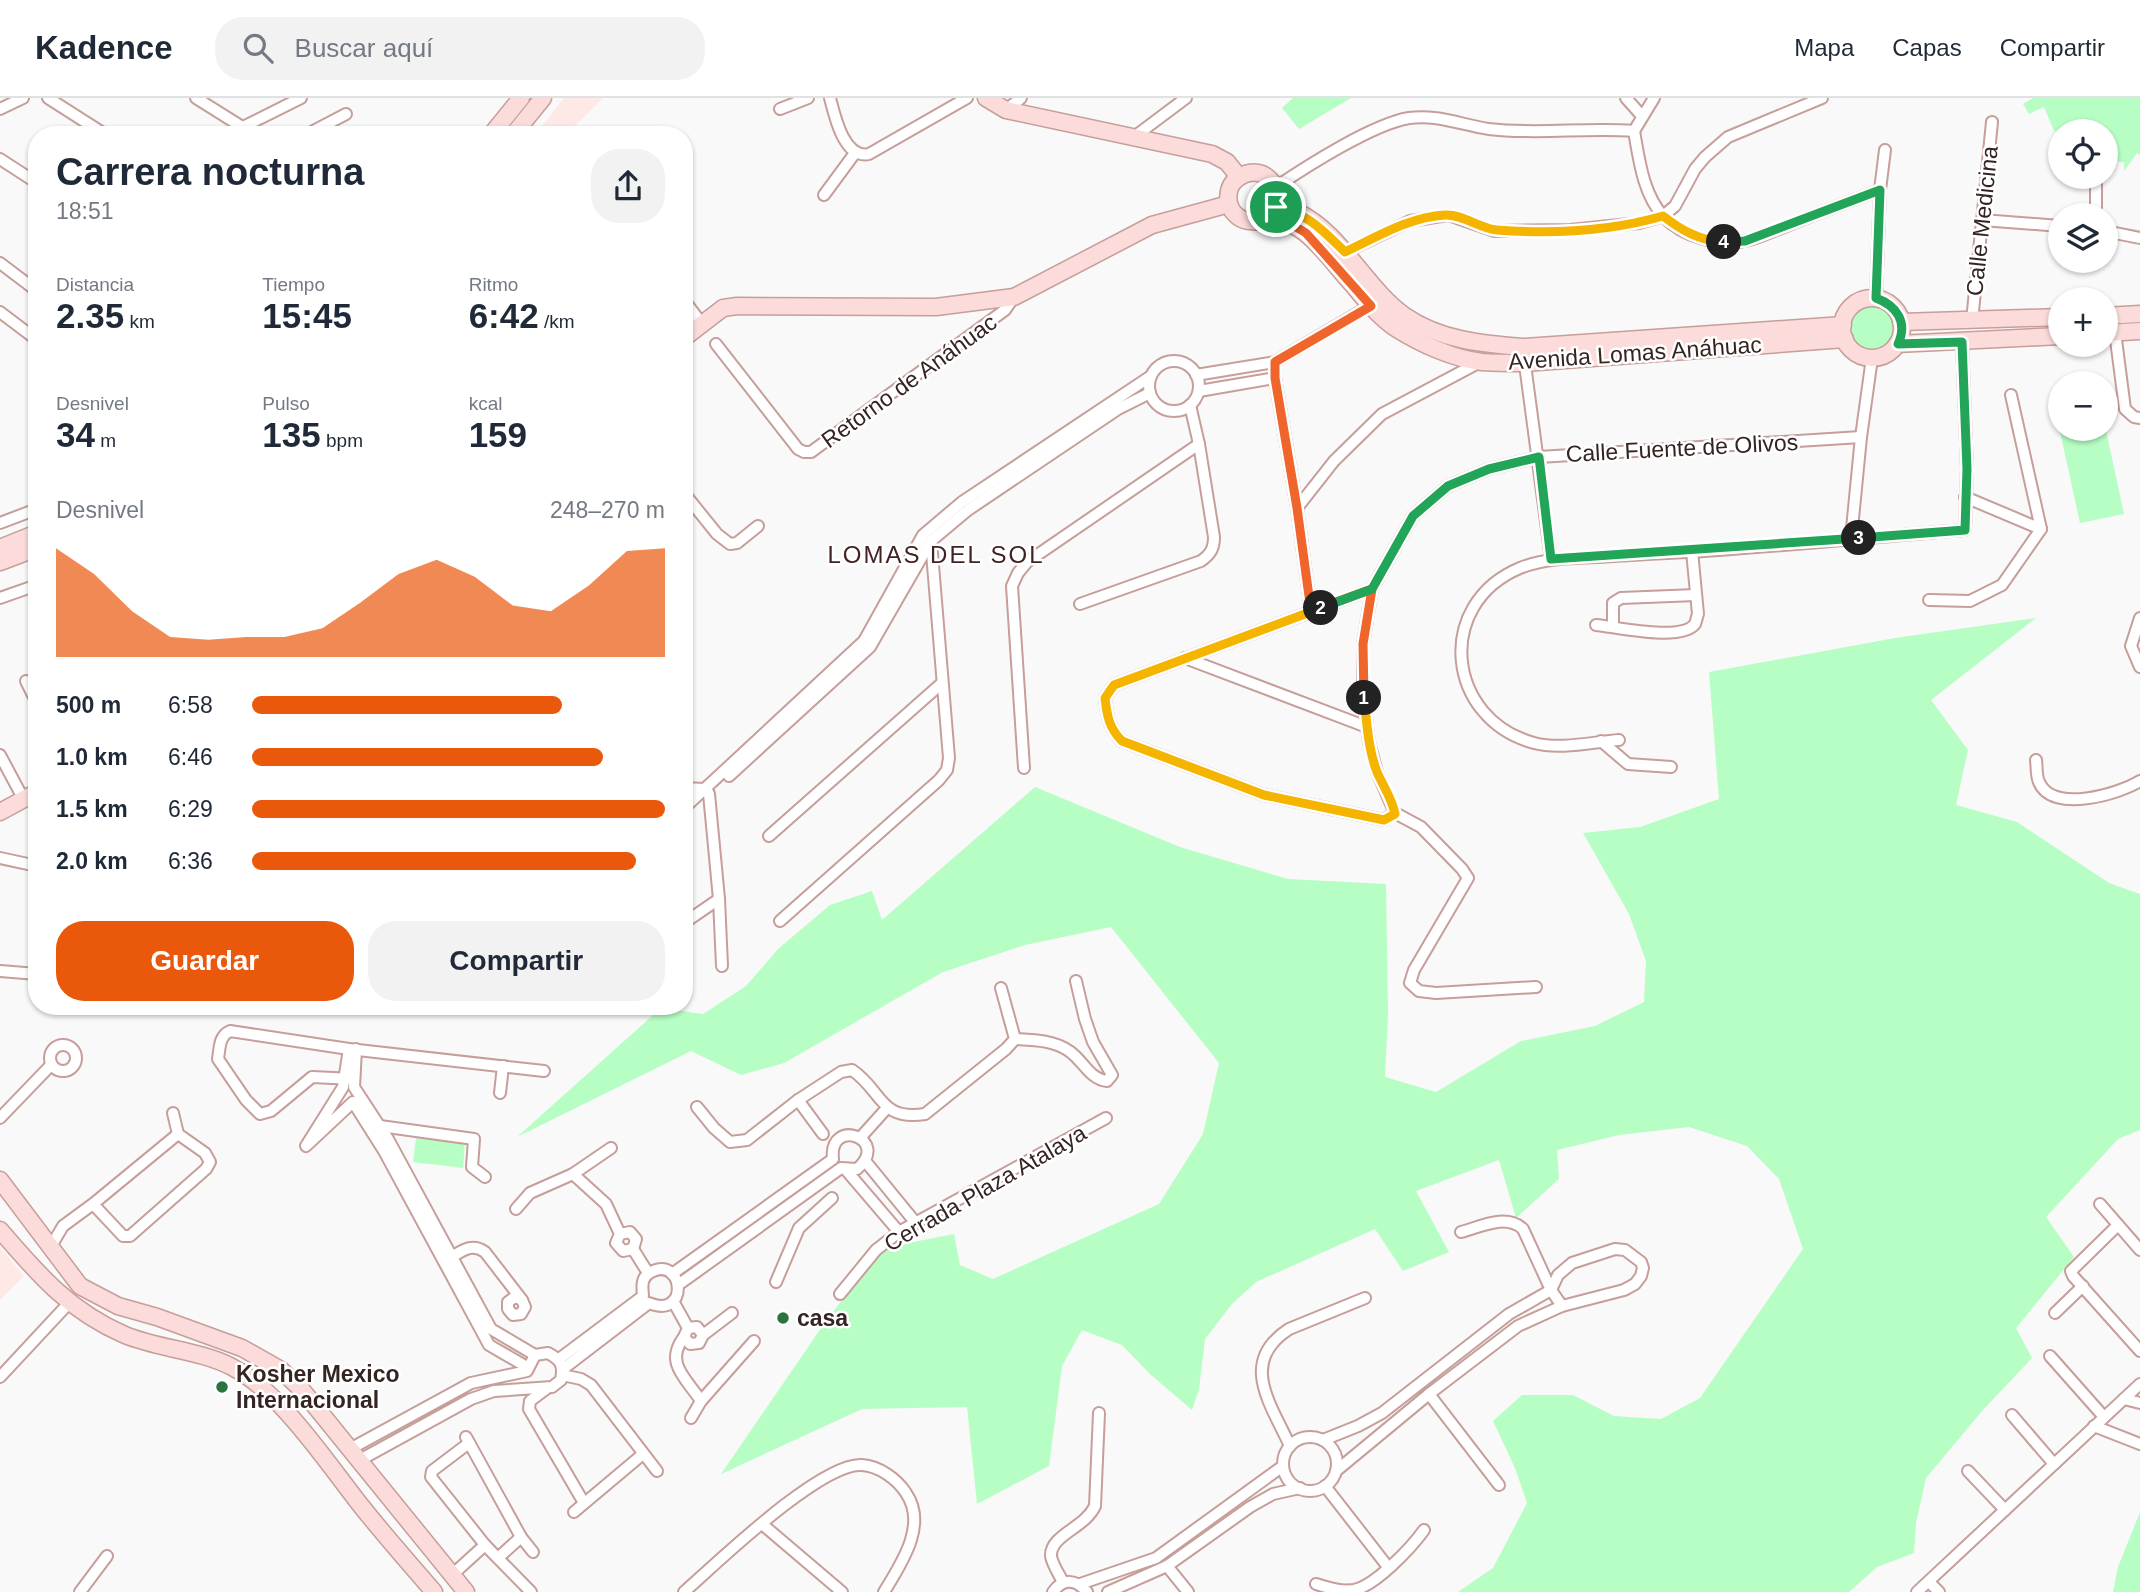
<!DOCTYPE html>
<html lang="es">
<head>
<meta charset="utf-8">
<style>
	body { margin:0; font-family:Helvetica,sans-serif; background:#f2f2f3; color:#1f2937; height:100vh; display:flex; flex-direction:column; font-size:26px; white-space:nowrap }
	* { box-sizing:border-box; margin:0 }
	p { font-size:23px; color:#747a83 }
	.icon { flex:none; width:38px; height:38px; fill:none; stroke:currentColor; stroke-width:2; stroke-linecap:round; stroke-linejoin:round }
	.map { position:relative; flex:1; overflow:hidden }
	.drawer { position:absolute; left:28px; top:28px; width:665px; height:889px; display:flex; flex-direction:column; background:#fff; border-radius:28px; box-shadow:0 2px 5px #0004 }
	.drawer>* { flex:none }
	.tools { position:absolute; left:2048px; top:21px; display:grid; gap:14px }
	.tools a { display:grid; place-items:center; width:70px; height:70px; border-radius:50%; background:#fff; box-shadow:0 2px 5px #0004; font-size:35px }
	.pin { position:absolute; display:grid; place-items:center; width:60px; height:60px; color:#fff; margin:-30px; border:4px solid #fff; border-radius:50%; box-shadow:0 2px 7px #0007 }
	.km { position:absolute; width:35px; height:35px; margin:-18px; border-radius:50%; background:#222; color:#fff; font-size:19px; line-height:35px; text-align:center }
	.round { display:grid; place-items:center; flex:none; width:74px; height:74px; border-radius:28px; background:#f2f2f3 }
	.overview { display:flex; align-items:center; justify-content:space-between; height:119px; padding:0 28px }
	h1 { font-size:38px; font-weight:700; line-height:52px }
	.metrics { display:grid; grid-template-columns:repeat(3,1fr); gap:10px; height:119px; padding:7px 28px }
	.metrics div { display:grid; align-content:center }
	.metrics b { font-size:35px; font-weight:700 }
	.metrics small { font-size:19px; font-weight:400 }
	.metrics p { font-size:19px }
	.chart { height:196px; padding:14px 28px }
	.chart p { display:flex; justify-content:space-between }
	.chart svg { width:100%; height:126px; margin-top:7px; fill:#ea580c; opacity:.7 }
	.cta { display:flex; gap:14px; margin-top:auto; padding:14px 28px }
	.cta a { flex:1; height:80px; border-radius:28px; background:#ea580c; color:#fff; font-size:28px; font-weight:700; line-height:80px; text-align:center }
	.cta a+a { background:#f2f2f3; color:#1f2937 }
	ul { padding:0 28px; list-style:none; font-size:23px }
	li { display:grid; grid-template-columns:112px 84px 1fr; align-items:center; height:52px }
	li i { height:18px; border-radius:9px; background:#ea580c }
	header { display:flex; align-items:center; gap:42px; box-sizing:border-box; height:98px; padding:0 35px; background:#fff; border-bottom:2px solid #e0e1e3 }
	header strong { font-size:33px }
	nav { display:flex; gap:38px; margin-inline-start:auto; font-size:24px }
	.search { width:490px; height:63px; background:#f2f2f3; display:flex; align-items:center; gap:18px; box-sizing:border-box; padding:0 24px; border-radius:28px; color:#747a83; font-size:26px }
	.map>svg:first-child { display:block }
	.built { fill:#fee9e7 }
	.green { fill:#b6fec3 }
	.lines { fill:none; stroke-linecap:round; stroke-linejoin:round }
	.street-casing { stroke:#c69e9a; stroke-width:14 }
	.secondary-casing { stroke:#c69e9a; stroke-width:19 }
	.street { stroke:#fff; stroke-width:10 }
	.secondary { stroke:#fbdcda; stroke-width:16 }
	.split-1-casing { stroke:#fff; stroke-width:14 }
	.split-2-casing { stroke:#fff; stroke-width:14 }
	.split-3-casing { stroke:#fff; stroke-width:14 }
	.split-4-casing { stroke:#fff; stroke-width:14 }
	.split-5-casing { stroke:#fff; stroke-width:14 }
	.split-1 { stroke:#f0652b; stroke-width:9 }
	.split-2 { stroke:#f5b400; stroke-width:9 }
	.split-3 { stroke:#22a559; stroke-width:9 }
	.split-4 { stroke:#22a559; stroke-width:9 }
	.split-5 { stroke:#f5b400; stroke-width:9 }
	.poi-dot { fill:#2d733f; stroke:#fff; stroke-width:2.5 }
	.labels { text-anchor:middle; stroke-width:5; stroke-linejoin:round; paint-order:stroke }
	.street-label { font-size:23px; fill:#342523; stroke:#fff }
	.poi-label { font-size:23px; font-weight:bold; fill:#342523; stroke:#fff; text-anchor:start }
	.neighbourhood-label { font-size:24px; letter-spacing:2px; fill:#422321; stroke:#fff }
</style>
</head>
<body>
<header>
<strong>Kadence</strong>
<div class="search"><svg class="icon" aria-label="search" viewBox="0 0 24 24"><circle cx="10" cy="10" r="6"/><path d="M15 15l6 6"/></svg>Buscar aquí</div>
<nav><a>Mapa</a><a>Capas</a><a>Compartir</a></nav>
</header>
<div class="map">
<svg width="2140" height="1494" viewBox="0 0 2140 1494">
	<rect width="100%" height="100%" fill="#f9f9f9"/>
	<!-- built -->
	<g class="built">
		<polygon points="564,0 603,0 576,27 562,37 535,37"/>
		<polygon points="0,1149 24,1178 0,1202"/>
	</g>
	<!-- green -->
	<g class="green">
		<polygon points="1293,0 1351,0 1299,31 1282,10"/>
		<polygon points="2033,0 2140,0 2140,57 2137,55 2124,73 2124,64 2105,63 2105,33 2054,33 2044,9 2029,16 2023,6"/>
		<circle cx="1871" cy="230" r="23"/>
		<polygon points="2060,310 2060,331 2105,331 2105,328 2124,416 2080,425 2055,311"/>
		<polygon points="2036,520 1931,602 1968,652 1956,707 2017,724 2109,785 2140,796 2140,1032 2118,1041 2046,1119 2074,1159 2016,1230 2032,1260 1982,1313 1926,1380 1916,1425 1914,1455 1877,1469 1849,1494 1458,1494 1493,1470 1527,1405 1515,1370 1493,1323 1522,1297 1573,1297 1614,1318 1661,1321 1700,1300 1803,1151 1779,1081 1747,1048 1689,1029 1619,1037 1557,1052 1559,1081 1516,1120 1499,1062 1416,1093 1449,1154 1403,1173 1375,1131 1256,1184 1232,1206 1205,1241 1199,1291 1192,1312 1150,1276 1122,1247 1082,1232 1062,1268 1049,1368 977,1406 967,1309 862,1311 721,1376 828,1220 883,1150 954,1136 960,1167 993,1181 1159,1106 1203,1036 1219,965 1111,829 1025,847 943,874 784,965 741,977 691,953 517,1039 661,910 703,916 746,888 778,851 830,807 872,793 882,822 1035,689 1180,749 1288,781 1386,786 1388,916 1385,979 1436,994 1521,943 1595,928 1644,904 1646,863 1629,816 1583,735 1640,729 1719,701 1709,574 1895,540"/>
		<polygon points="416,1040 465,1045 463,1070 413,1064"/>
		<polygon points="2140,1414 2140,1494 2113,1494 2118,1469"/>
	</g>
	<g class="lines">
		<defs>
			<g id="street">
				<polyline points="48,0 106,37"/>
				<polyline points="196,0 255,37"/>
				<path d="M830 0C835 19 844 61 869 56L967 0"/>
				<polyline points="1626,0 1642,18"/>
				<polyline points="0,11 23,0"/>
				<polyline points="780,11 808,0"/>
				<polyline points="1006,12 1021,0"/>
				<polyline points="243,29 301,0"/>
				<path d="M1634 33C1639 61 1643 97 1664 119 1683 139 1717 148 1744 143 1757 141 1772 133 1784 129 1816 116 1848 104 1880 92"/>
				<polyline points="1634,33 1654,0"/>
				<polyline points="306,37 346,16"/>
				<polyline points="1134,39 1186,0"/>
				<polyline points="0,61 37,85"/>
				<path d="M1276 89C1307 68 1373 26 1409 20 1437 16 1462 27 1489 31 1537 37 1586 29 1634 33"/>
				<polyline points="824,97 855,55"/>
				<polyline points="2096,117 2096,79"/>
				<polyline points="1982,122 2060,128"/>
				<polyline points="2105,133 2140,140"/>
				<polyline points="1345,154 1410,123 1448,117 1494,133 1570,132 1639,125 1663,118 1675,108 1695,71 1705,59 1728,39 1822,0"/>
				<polyline points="0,165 37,193"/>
				<polyline points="1876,200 1880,92 1885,52"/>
				<polyline points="684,202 702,226"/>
				<polyline points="0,214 37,242"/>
				<polyline points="1972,223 1992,24"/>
				<polyline points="2115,234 2125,311 2134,319 2140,320"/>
				<polyline points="716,246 798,351 804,354 811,354 1005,212 1014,199"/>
				<polyline points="1524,259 1551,461"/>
				<circle cx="1174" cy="288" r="25"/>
				<polyline points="1196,277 1275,264"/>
				<polyline points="1199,293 1275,280"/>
				<polyline points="684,395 717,436 730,446 737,445 758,428"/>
				<polyline points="1965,399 2041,431"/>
				<polyline points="1297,410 1334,363 1382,316 1480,264"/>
				<polyline points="0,425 37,411"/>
				<polyline points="1851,441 1861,339 1872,260"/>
				<path d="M1372 491 1114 587 1105 600C1107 618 1109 630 1122 643L1264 697 1384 722 1395 715"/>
				<polyline points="0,500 37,487"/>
				<polyline points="1929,502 1970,503 2002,487 2041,431 2011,297"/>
				<path d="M1080 506 1201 463C1211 456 1214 450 1214 439L1199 346 1190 307"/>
				<polyline points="1311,513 1297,410 1275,280 1275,264 1375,205"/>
				<polyline points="2140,520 2131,548 2140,569"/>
				<path d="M1596 527C1617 529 1681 544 1695 526 1696 524 1697 518 1698 516L1692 453"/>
				<polyline points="1613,529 1613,505 1621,500 1696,497"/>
				<polyline points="1185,560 1367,629"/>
				<polyline points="26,583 37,605"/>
				<path d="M1619 642C1592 644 1561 652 1534 645 1446 621 1434 506 1520 470 1545 460 1572 460 1599 459 1629 457 1659 455 1689 454 1781 448 1873 439 1965 432L1967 371 1962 244"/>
				<polyline points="1601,643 1628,666 1671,669"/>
				<polyline points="0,657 24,702 37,704"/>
				<path d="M2036 662C2037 669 2036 678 2039 684 2052 716 2119 696 2140 683"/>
				<polyline points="1024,670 1012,488 1018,475 1027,464 1199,346"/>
				<polyline points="729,678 870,549 931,443 968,412 1118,311 1150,295"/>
				<polyline points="684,690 705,691 708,694"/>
				<polyline points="709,696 719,801 722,868"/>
				<polyline points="684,710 864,543 923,437 962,404 1151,278"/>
				<polyline points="1395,715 1377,674 1369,644 1363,596 1363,546 1372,491 1413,418 1448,388 1489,371 1539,359 1861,339"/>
				<polyline points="1395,715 1421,729 1462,771 1468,780 1414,872 1410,885 1419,893 1436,895 1536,889"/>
				<polyline points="769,738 942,585"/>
				<polyline points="0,760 37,768"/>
				<polyline points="780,823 939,682 947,672 949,660 931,443"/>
				<polyline points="684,825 719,801"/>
				<polyline points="0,873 37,876"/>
				<path d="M1015 941C1033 942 1053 942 1069 953 1083 962 1089 981 1107 983L1112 977 1093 944 1085 921 1076 883"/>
				<circle cx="63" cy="960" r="13"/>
				<polyline points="349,951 343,989 306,1048 353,1004 384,1053 489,1247 527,1269"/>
				<polyline points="356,951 354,989 388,1041 491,1231 535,1257"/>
				<path d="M354 981 312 979 271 1013 260 1016 246 1002 218 961C220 949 219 938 230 933L349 951 544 973"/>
				<polyline points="500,995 503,968"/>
				<polyline points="798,1002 823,1036"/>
				<path d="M697 1009 714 1030 730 1044 747 1042 798 1002 841 974 852 972C883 993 879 1023 925 1016L1006 951 1015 941 1001 890"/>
				<polyline points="0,1020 51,967"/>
				<polyline points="377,1030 380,1028 474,1041 472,1069 485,1079"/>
				<polyline points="860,1040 887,1010"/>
				<polyline points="866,1064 915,1124"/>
				<polyline points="846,1072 899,1134"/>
				<polyline points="573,1076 606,1106 620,1136 616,1145 623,1153 633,1151 636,1141 630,1134 620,1136"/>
				<polyline points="93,1106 123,1138 130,1138 206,1071 210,1064 205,1055 178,1036"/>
				<polyline points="2100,1106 2140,1152"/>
				<polyline points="516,1111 530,1095 573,1076 611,1050"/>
				<polyline points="2118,1127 2071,1173 2073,1178 2140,1253"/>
				<path d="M1461 1134C1480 1129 1506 1115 1523 1131L1551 1192 1562 1208"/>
				<polyline points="50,1150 63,1128 93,1106 178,1036 173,1015"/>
				<polyline points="633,1151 648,1175"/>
				<path d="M448 1161C461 1154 471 1144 485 1154L522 1202"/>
				<path d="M672 1176 833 1061C828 1018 892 1041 857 1071L841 1070 678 1187"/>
				<polyline points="776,1184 799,1130 832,1100"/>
				<polyline points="840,1196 876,1152 899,1134 1106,1020"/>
				<polygon points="515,1199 522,1202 525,1209 521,1216 513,1217 508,1211 508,1204"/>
				<polyline points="673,1203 688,1230 684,1239 690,1246 699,1245 703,1237 697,1229 688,1230"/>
				<polyline points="2055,1215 2083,1188"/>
				<polyline points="703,1237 732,1215"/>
				<path d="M684 1239C664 1265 686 1280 701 1303L691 1320"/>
				<polyline points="2050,1258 2104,1319"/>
				<path d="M559 1261 643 1198C642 1188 641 1179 651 1174 684 1157 690 1222 649 1205L563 1271"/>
				<polyline points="562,1277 581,1281 591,1287 657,1373"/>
				<polyline points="0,1279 69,1205"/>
				<polyline points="546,1291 530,1303 529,1311 584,1405"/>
				<polyline points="1429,1296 1499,1387"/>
				<polyline points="2124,1301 2140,1305"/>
				<polyline points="701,1303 754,1243"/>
				<polyline points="2012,1317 2054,1366"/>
				<polyline points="2094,1328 2140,1346"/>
				<polyline points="466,1339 521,1439 533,1454"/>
				<circle cx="1310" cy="1366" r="27"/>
				<polyline points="1323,1342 1358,1328 1382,1315 1509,1216 1551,1192 1558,1177 1572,1165 1615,1151 1625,1152 1641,1164 1643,1170 1641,1178 1635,1186 1624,1192 1562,1208 1518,1228 1429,1296 1336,1373"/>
				<polyline points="469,1345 432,1373 431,1379 485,1447 531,1494"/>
				<path d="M1290 1348C1271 1306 1238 1264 1289 1231L1365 1200"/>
				<path d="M350 1351 471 1285 527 1273 535 1257 548 1255C561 1262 564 1267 561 1282L552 1289 494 1293 471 1301 360 1362"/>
				<polyline points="1968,1373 2005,1412"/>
				<polyline points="1325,1388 1388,1469"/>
				<polyline points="574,1414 643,1356"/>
				<polyline points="762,1426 842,1494"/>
				<polyline points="498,1460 521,1439"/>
				<polyline points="1167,1468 1188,1494"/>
				<polyline points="452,1477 485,1447"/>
				<path d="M1063 1484C1059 1476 1052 1466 1051 1458 1050 1437 1085 1430 1095 1408L1099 1315"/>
				<polyline points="1929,1484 1939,1494"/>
				<polyline points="1080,1486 1156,1460 1283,1368"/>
				<path d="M1316 1486C1329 1490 1341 1494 1354 1492 1375 1488 1411 1450 1424 1432"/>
				<polyline points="80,1494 107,1458"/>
				<path d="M684 1494C717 1465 821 1364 862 1367 879 1368 897 1381 906 1395 928 1427 901 1466 884 1494"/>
				<path d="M1053 1494C1063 1480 1076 1481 1087 1494"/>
				<polyline points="1108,1494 1167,1468 1250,1409 1273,1396 1300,1390"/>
				<polyline points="1917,1494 2140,1286"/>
			</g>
			<g id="secondary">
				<polyline points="986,0 1006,12 1212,56 1227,64 1239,79"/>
				<polyline points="491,37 521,0"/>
				<polyline points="513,37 543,0"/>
				<path d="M1276 109C1283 111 1291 111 1297 114 1340 133 1366 191 1405 218 1440 242 1482 246 1523 249L1843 227"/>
				<path d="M1267 122C1292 92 1263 62 1238 80 1226 88 1225 107 1236 117 1251 132 1279 113 1305 135 1323 149 1337 170 1352 186 1365 202 1380 220 1397 231 1421 246 1454 261 1482 264 1496 265 1511 265 1525 265L1845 241"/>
				<circle cx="1872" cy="230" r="30"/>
				<polyline points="2105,218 2140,216"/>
				<polyline points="1901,224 2060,219"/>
				<polyline points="2105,235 2140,233"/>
				<polyline points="684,240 723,210 737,208 936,209 1014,199 1152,127 1229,106"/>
				<polyline points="1897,246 2060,238"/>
				<polyline points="0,450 37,435"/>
				<polyline points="0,464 37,450"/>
				<polyline points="0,714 37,694"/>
				<polyline points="0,1082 80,1188 118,1208 157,1219 242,1250 281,1272 302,1292 466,1494"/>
				<path d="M0 1132C38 1176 69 1213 125 1237 159 1251 199 1252 232 1269 282 1295 327 1365 362 1409 385 1438 410 1466 434 1494"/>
			</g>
		</defs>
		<!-- street casing -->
		<use href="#street" class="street-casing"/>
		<!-- secondary casing -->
		<use href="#secondary" class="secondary-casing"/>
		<!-- street -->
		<use href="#street" class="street"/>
		<!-- secondary -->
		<use href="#secondary" class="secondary"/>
	</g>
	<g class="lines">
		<defs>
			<polyline id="split-1" points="1276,109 1267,122 1286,123 1306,135 1371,208 1275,264 1275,280 1297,410 1311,513 1372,491 1363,546 1364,600"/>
			<path id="split-2" d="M1321 510 1114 587 1105 600C1107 618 1109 630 1122 643L1264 697 1384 722 1395 716C1392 700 1383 688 1377 674 1368 651 1367 625 1364 600"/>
			<polyline id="split-3" points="1321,510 1372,491 1413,418 1448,388 1489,371 1539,359 1551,461 1859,440"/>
			<path id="split-4" d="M1724 144 1745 143 1880 92 1876 200C1897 208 1908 224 1898 246L1962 244 1967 371 1965 432 1859 440"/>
			<path id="split-5" d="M1276 109C1309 116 1322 132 1345 154 1377 139 1409 119 1445 117 1463 116 1480 131 1497 132 1551 136 1611 133 1663 118 1681 132 1700 143 1724 144"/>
		</defs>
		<!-- split-1 casing -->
		<use href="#split-1" class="split-1-casing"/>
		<!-- split-2 casing -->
		<use href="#split-2" class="split-2-casing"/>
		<!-- split-3 casing -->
		<use href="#split-3" class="split-3-casing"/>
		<!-- split-4 casing -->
		<use href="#split-4" class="split-4-casing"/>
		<!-- split-5 casing -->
		<use href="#split-5" class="split-5-casing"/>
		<!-- split-1 -->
		<use href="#split-1" class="split-1"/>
		<!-- split-2 -->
		<use href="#split-2" class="split-2"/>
		<!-- split-3 -->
		<use href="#split-3" class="split-3"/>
		<!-- split-4 -->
		<use href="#split-4" class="split-4"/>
		<!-- split-5 -->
		<use href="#split-5" class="split-5"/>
	</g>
	<!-- markers -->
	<g class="poi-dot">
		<circle cx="783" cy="1220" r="7"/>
		<circle cx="222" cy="1289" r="7"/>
	</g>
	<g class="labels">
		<!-- street labels -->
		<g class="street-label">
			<text transform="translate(1982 123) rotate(-84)" y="8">Calle Medicina</text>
			<text transform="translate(1635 255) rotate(-4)" y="8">Avenida Lomas Anáhuac</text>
			<text transform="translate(909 283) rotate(-36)" y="8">Retorno de Anáhuac</text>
			<text transform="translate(1682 350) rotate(-3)" y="8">Calle Fuente de Olivos</text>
			<text transform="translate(985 1090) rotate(-30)" y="8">Cerrada Plaza Atalaya</text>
		</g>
		<!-- poi labels -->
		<g class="poi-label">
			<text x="797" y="1228">casa</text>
			<text x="236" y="1284">Kosher Mexico<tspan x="236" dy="26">Internacional</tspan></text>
		</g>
		<!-- neighbourhood labels -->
		<g class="neighbourhood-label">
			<text x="936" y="465">LOMAS DEL SOL</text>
		</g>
	</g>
</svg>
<div class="tools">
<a><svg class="icon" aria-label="locate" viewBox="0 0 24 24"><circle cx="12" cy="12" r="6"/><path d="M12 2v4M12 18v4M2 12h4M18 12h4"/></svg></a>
<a><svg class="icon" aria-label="layers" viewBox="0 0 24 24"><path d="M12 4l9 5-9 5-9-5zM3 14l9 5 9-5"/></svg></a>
<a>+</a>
<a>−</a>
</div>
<div class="pin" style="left:1276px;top:109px;background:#1e9e55"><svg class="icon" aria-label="arrive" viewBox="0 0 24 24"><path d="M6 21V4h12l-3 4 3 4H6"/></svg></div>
<b class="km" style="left:1364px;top:600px">1</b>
<b class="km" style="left:1321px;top:510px">2</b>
<b class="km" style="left:1859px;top:440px">3</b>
<b class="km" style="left:1724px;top:144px">4</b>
<section class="drawer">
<div class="overview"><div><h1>Carrera nocturna</h1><p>18:51</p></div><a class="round"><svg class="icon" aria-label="share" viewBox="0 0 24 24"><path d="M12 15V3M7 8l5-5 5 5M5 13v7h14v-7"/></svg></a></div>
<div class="metrics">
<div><p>Distancia</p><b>2.35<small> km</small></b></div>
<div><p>Tiempo</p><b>15:45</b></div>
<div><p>Ritmo</p><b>6:42<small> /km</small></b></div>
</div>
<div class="metrics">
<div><p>Desnivel</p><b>34<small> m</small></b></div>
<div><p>Pulso</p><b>135<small> bpm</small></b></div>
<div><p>kcal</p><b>159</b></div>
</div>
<div class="chart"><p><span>Desnivel</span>248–270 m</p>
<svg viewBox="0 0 160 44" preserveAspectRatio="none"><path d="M0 44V6L10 15L20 28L30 37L40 38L50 37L60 37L70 34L80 25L90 15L100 10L110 16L120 26L130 28L140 19L150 7L160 6V44z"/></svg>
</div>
<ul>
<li><b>500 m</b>6:58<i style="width:75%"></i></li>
<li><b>1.0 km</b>6:46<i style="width:85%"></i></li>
<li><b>1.5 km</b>6:29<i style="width:100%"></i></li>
<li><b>2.0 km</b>6:36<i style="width:93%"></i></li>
</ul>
<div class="cta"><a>Guardar</a><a>Compartir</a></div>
</section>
</div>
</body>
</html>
